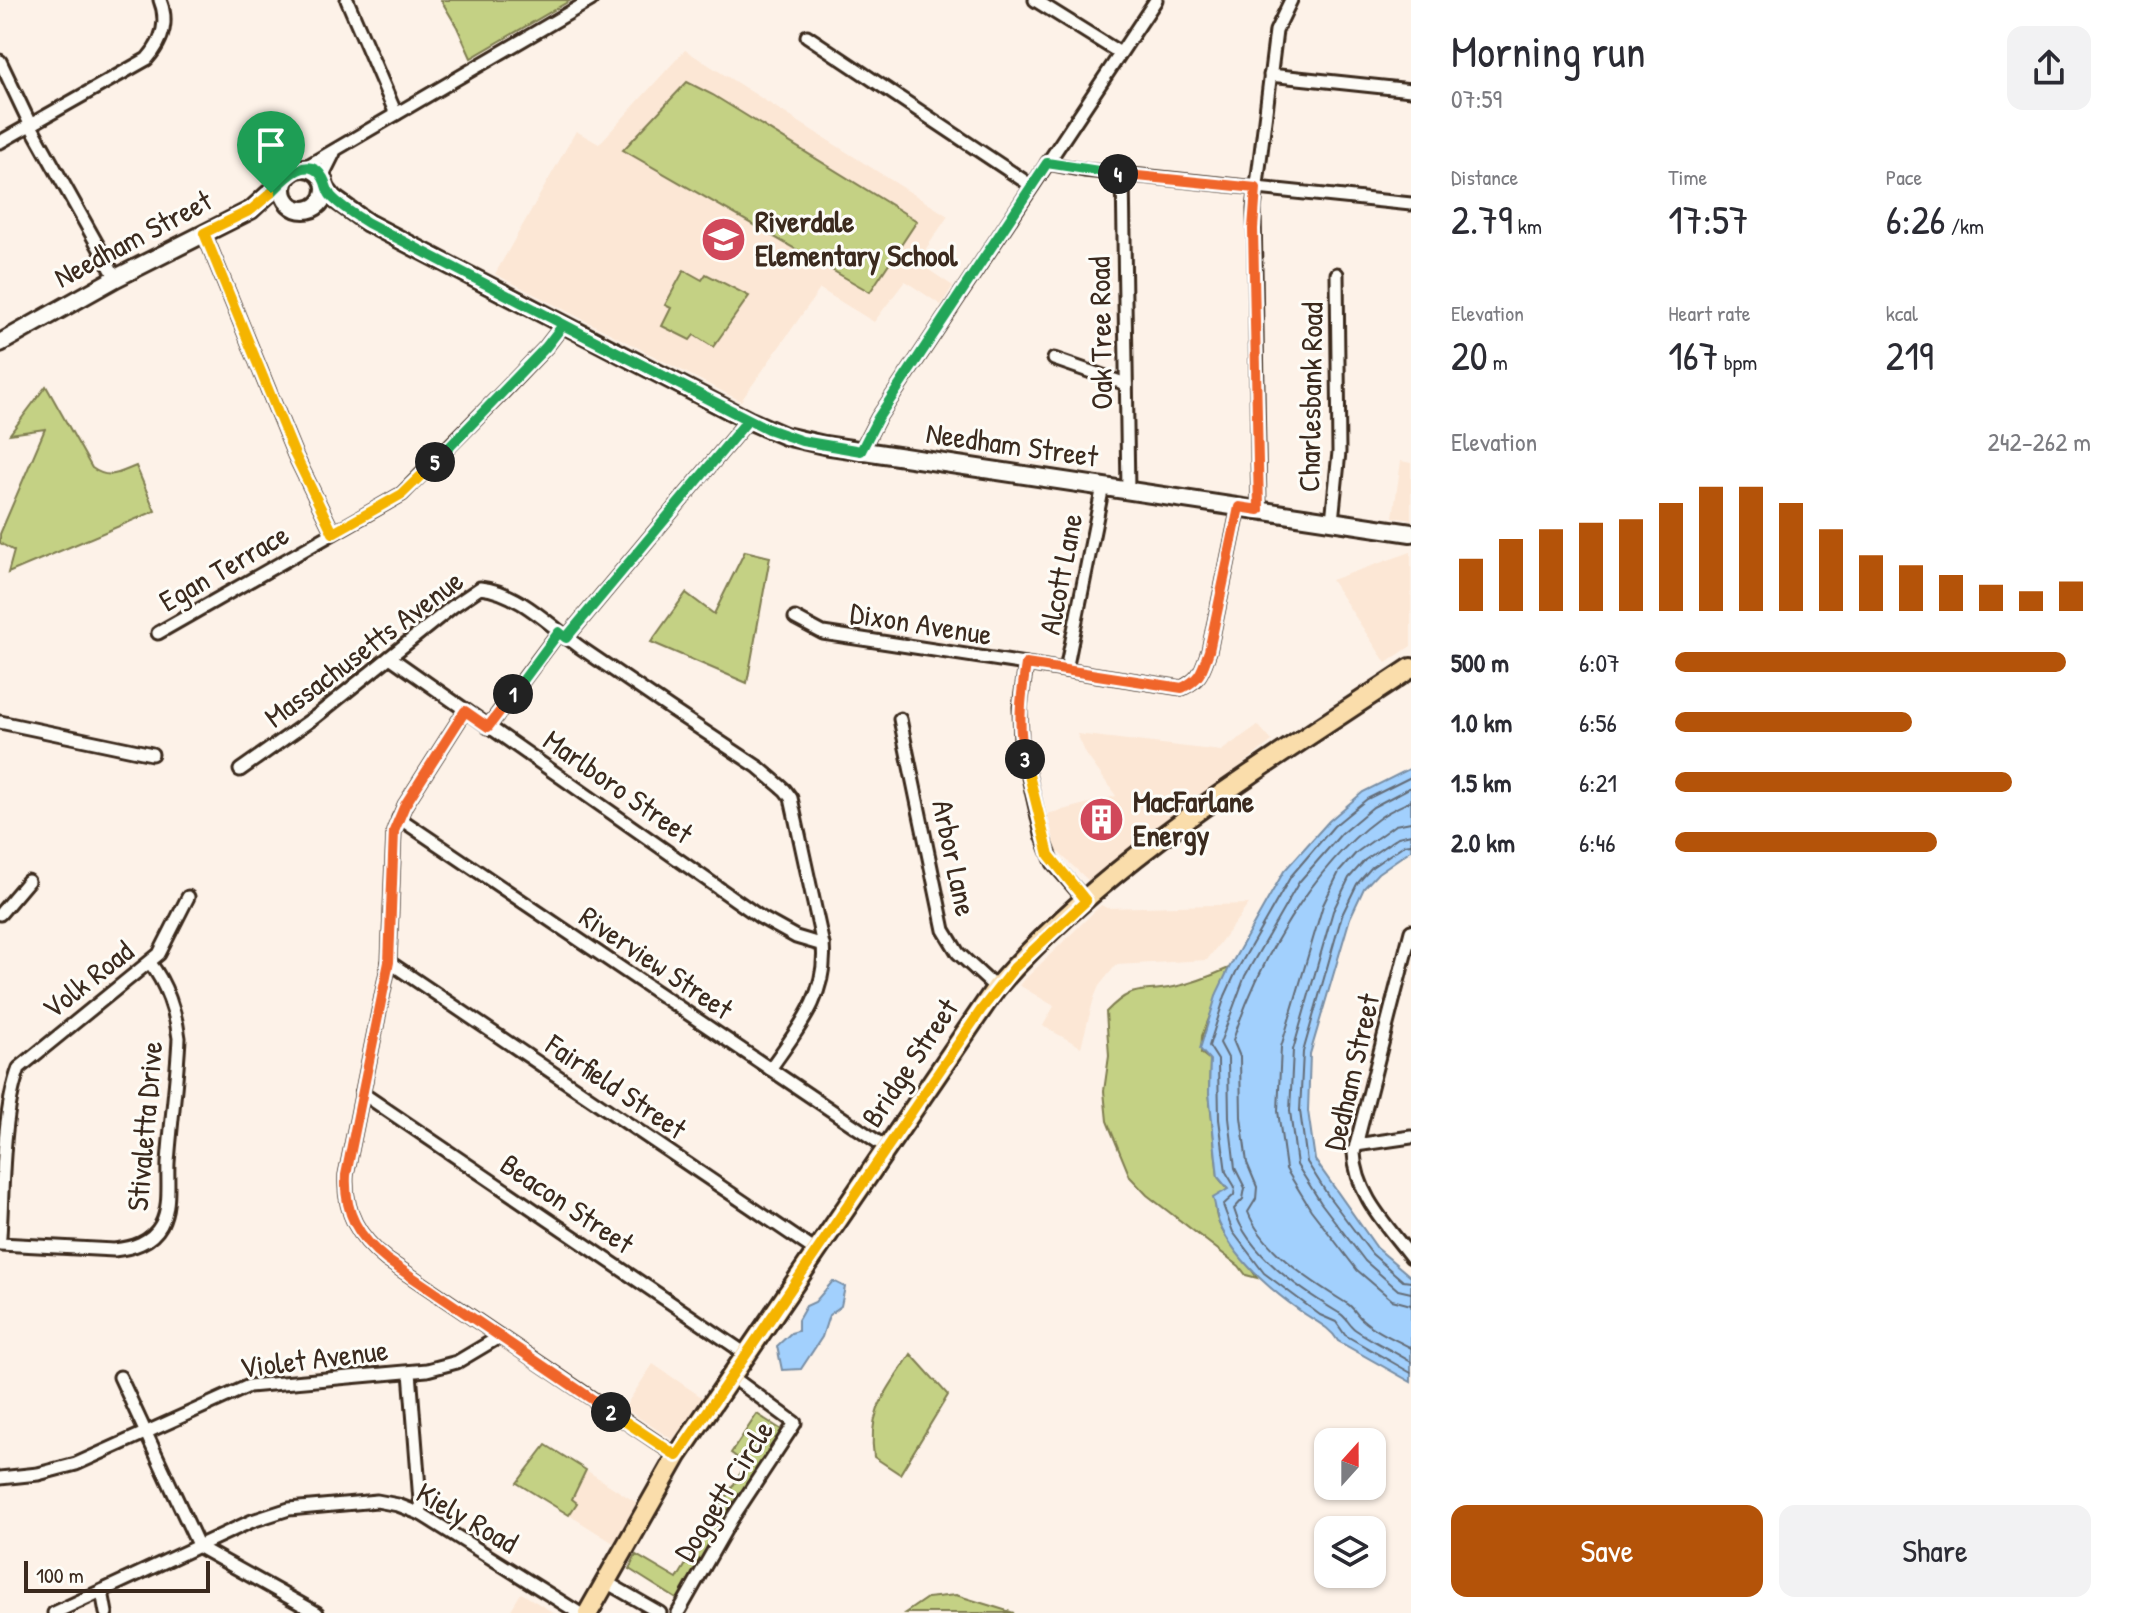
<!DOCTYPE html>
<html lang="en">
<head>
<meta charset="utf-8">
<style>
	body { margin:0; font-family:"Patrick Hand",sans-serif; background:#f2f2f3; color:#2b2b33; height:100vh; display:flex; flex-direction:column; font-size:30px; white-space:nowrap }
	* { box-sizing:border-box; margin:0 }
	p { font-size:26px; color:#7c7c81 }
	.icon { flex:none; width:44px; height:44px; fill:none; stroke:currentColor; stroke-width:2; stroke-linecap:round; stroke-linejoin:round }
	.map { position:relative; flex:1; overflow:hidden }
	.details { display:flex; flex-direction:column; background:#fff; width:720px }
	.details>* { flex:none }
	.needle { width:52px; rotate:21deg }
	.controls { position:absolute; left:1314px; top:1428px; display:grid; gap:16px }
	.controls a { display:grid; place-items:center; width:72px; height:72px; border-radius:16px; background:#fff; box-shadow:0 2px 6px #0004; font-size:40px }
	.scale { position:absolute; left:24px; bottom:20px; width:186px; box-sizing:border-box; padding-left:8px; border:4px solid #3b2a1e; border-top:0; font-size:22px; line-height:28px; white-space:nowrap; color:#3b2a1e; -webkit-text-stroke:6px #fdfcf7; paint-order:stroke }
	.pin { position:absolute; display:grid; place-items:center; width:68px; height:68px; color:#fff; margin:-82px -34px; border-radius:50% 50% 50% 0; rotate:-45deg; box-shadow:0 0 8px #0007 }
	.pin .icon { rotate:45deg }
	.km { position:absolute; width:40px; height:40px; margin:-20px; border-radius:50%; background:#222; color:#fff; font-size:22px; line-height:40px; text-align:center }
	.round { display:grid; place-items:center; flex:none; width:84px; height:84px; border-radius:16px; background:#f2f2f3 }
	.overview { display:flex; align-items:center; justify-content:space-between; height:136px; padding:0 40px }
	h1 { font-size:44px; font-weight:600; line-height:60px }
	.figures { display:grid; grid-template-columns:repeat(3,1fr); gap:12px; height:136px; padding:8px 40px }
	.figures div { display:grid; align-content:center }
	.figures b { font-size:40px; font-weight:600 }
	.figures small { font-size:22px; font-weight:400 }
	.figures p { font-size:22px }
	.chart { height:224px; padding:16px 40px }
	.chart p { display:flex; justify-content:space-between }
	.chart svg { width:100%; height:144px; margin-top:8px; stroke:#b45309; stroke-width:6 }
	.button { display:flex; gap:16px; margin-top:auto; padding:16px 40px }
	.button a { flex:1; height:92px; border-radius:16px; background:#b45309; color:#fff; font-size:32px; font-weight:600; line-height:92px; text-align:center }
	.button a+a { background:#f2f2f3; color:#2b2b33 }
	ul { padding:0 40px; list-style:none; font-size:26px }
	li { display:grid; grid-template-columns:128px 96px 1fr; align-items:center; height:60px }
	li i { height:20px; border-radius:10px; background:#b45309 }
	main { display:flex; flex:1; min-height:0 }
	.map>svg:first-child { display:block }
	.built { fill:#fce7d5 }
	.green { fill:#c4d184; stroke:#807e51; stroke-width:2 }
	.water { fill:#a2d0fd; stroke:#798ea4; stroke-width:2 }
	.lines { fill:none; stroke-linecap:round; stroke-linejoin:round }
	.shore { stroke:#646c77; stroke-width:2 }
	.minor-casing { stroke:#3b2a1e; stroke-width:17 }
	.secondary-casing { stroke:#3b2a1e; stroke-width:22 }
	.primary-casing { stroke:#3b2a1e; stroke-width:24 }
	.minor { stroke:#fdfcf7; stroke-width:11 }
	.secondary { stroke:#fdfcf7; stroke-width:16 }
	.primary { stroke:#faddab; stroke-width:18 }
	.split-1-casing { stroke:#fff; stroke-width:16 }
	.split-2-casing { stroke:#fff; stroke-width:16 }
	.split-3-casing { stroke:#fff; stroke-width:16 }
	.split-4-casing { stroke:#fff; stroke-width:16 }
	.split-5-casing { stroke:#fff; stroke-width:16 }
	.split-6-casing { stroke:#fff; stroke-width:16 }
	.split-1 { stroke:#22a559; stroke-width:10 }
	.split-2 { stroke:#f0652b; stroke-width:10 }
	.split-3 { stroke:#f5b400; stroke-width:10 }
	.split-4 { stroke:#f0652b; stroke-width:10 }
	.split-5 { stroke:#22a559; stroke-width:10 }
	.split-6 { stroke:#f5b400; stroke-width:10 }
	.labels { text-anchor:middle; stroke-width:6; stroke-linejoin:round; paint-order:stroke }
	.poi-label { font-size:30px; font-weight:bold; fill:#3b2a1e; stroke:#fdfcf7; text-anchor:start }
	.street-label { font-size:30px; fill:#3b2a1e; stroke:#fdfcf7 }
</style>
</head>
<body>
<main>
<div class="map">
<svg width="1411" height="1613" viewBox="0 0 1411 1613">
	<rect width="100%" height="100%" fill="#fdf2e8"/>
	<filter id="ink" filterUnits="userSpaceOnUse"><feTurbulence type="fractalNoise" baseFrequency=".0125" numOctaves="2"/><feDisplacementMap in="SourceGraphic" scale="16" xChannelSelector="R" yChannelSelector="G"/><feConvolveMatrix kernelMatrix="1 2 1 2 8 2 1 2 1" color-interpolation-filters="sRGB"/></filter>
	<g filter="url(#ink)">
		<!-- built -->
		<g class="built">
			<polygon points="685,50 948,216 917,262 953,286 941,305 905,281 874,322 820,289 741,401 495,274 576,131 599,144"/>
			<polygon points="1401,461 1411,463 1411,520 1393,517"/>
			<polygon points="1411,552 1411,646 1386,663 1331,580"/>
			<polygon points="1258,725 1272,741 1092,884 1056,850 1047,814 1116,796 1086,754 1077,734 1221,751"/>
			<polygon points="1249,904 1207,960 1116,965 1099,986 1094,998 1081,1047 1043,1026 1054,1006 1019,985 1101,905 1107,908"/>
			<polygon points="653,1364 703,1398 673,1440 624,1408"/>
			<polygon points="586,1470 637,1503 615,1544 569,1515 577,1503 572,1499"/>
			<polygon points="521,1593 554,1613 509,1613"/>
		</g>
		<!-- green -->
		<g class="green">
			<polygon points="441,0 571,0 471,58 457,27"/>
			<polygon points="687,82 713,95 917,221 870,292 623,150"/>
			<polygon points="684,270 702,280 706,274 749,296 713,347 694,335 690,340 662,326 671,308 665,305"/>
			<path d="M46 386 92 468C109 480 118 473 136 466L155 511 8 573 14 551 0 543V534L45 429 10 434Z"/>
			<polygon points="745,551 770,557 747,683 651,642 686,593 714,614"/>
			<path d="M1229 968 1202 1036 1201 1053 1210 1060 1209 1092 1218 1177 1228 1189 1217 1197C1208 1228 1243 1253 1257 1278L1246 1275 1239 1266 1147 1195 1130 1177 1107 1121 1104 1091 1109 1056 1106 1012C1134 983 1140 994 1174 987 1194 983 1211 976 1229 968Z"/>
			<path d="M911 1354 948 1395 900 1474 874 1457C867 1410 887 1391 911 1354Z"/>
			<polygon points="757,1414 785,1432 680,1601 629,1569 636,1555 677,1579 746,1464 731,1453"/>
			<polygon points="546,1445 586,1470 572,1499 577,1503 569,1515 517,1483"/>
			<polygon points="956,1595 1014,1613 905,1613 927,1598"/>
		</g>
		<!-- water -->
		<g class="water">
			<path d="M1411 768V850L1378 873 1364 888 1350 918 1310 1054 1308 1111 1315 1160 1377 1248 1411 1277V1382L1338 1341C1329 1326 1314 1321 1299 1310 1268 1288 1235 1259 1219 1223 1216 1215 1216 1206 1213 1198L1228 1189 1218 1177 1209 1092 1210 1060 1200 1049 1217 993 1229 968 1284 871 1329 821 1363 792Z"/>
			<polygon points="833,1281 845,1287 841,1306 829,1315 822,1337 801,1369 782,1370 777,1346 791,1333 798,1331 798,1320 806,1306 815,1302"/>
		</g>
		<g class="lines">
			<!-- shore -->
			<g class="shore">
				<polyline points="1411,777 1367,799 1334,826 1291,876 1236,972 1225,996 1209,1046 1218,1060 1219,1119 1226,1172 1235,1187 1234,1195 1223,1205 1233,1232 1264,1273 1320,1315 1336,1322 1345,1335 1411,1373"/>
				<path d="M1411 787 1373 807 1342 833 1299 882 1245 976 1220 1043 1228 1058 1229 1118 1235 1168 1245 1188 1243 1199 1234 1209C1247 1254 1301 1290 1339 1313 1347 1317 1349 1326 1356 1330 1374 1342 1393 1351 1411 1362"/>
				<path d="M1411 801C1400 806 1388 811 1378 819 1312 867 1258 963 1233 1040L1240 1057 1241 1117 1247 1163 1257 1187 1256 1199 1248 1212C1263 1251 1312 1282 1346 1303 1354 1307 1356 1315 1363 1320 1376 1332 1395 1339 1411 1348"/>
				<polyline points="1411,822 1395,825 1357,852 1339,872 1323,905 1281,1047 1278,1111 1286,1169 1311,1210 1357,1270 1392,1300 1411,1305"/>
				<polyline points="1411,834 1398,837 1365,860 1349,878 1333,911 1293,1050 1290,1111 1297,1165 1321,1203 1365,1261 1398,1290 1411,1293"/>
				<polyline points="1411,844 1404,845 1372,867 1357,884 1342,915 1303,1052 1300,1111 1307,1162 1329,1197 1372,1254 1403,1281 1411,1282"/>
			</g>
			<defs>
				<g id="minor">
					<polyline points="347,0 396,114"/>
					<polyline points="1035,0 1120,53"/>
					<polyline points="807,36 1032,186"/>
					<polyline points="0,61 30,124 116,278"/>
					<polyline points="1270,75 1411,90"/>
					<path d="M0 142 147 59C162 42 169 22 160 0"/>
					<polyline points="1047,163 1084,170 1411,204"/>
					<polyline points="304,168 591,0"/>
					<polyline points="1123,175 1128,490"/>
					<polyline points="322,177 334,153"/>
					<polyline points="204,233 295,455 333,533"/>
					<polyline points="1054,359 1126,384"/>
					<polyline points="861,451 878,418 1156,0"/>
					<polyline points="1259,510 1254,209 1276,31 1291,0"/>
					<polyline points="1332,521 1339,452 1337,274"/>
					<path d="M795 618 823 633 1182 688C1201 679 1202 670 1209 651L1239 507"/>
					<polyline points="158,633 402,494 505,390 546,347 563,325"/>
					<polyline points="566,638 748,420"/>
					<polyline points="390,657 760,917 796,937 823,945"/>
					<polyline points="1026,664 1020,707 1021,742 1042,835 1053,863 1086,901"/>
					<polyline points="1066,670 1103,486"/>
					<path d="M465 711 405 805 394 831 389 962 346 1175C344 1213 358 1237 387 1260L677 1456"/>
					<polyline points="900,719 944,930 958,953 996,988"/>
					<polyline points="0,722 152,754"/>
					<polyline points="488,727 559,632"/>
					<path d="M240 770 315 717 452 607 480 588C520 592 552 628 584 650 642 690 700 729 758 767L785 790 791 798 823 945C828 995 797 1030 770 1069"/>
					<polyline points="399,818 887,1148"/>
					<polyline points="0,914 28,881"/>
					<path d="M1411 931 1354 1153C1356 1195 1386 1224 1411 1257"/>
					<polyline points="389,962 816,1251"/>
					<polyline points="362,1093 746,1354"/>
					<polyline points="1356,1145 1411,1137"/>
					<path d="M0 1237C3 1186 2 1114 19 1068L159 954 188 897"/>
					<path d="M0 1244 114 1250C132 1248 151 1243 161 1225 171 1206 167 1183 168 1163 171 1121 177 1080 179 1038 176 1013 166 983 150 963"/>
					<polyline points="410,1372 421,1514"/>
					<polyline points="120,1377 199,1547 317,1613"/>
					<polyline points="0,1478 38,1474 76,1464 249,1386 427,1370 457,1362 499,1337"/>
					<polyline points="606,1582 660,1613"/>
					<polyline points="102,1591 106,1613"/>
					<polyline points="54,1613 252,1521 289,1509 377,1501 398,1505 421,1514 579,1613"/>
					<polyline points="678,1613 731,1520 795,1423 731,1376"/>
				</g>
				<g id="secondary">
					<circle cx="304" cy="189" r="21"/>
					<polyline points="326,189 333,198 368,223 748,420 785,436 824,445 1411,533"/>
					<polyline points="0,343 116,278 251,210 286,178"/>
				</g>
				<path id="primary" d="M588 1613 677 1456 996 988C1112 855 1266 765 1411 668"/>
			</defs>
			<!-- minor casing -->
			<use href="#minor" class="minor-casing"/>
			<!-- secondary casing -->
			<use href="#secondary" class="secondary-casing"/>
			<!-- primary casing -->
			<use href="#primary" class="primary-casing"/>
			<!-- minor -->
			<use href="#minor" class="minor"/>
			<!-- secondary -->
			<use href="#secondary" class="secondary"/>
			<!-- primary -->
			<use href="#primary" class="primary"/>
		</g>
	</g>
	<g class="lines" filter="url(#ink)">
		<defs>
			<path id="split-1" d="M271 193C283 181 307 152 323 178 327 185 326 190 331 196 341 207 355 215 368 223L748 420 566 638 559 632 513 694"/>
			<path id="split-2" d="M513 694 488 727 465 711 405 805 394 831 389 962 346 1175C344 1213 358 1237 387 1260L611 1412"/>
			<polyline id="split-3" points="611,1412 677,1456 981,1010 1014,968 1086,901 1049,855 1025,759"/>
			<path id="split-4" d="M1025 759C1017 726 1021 697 1026 664L1182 688C1201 679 1202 670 1209 651L1239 507 1259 510 1253 229 1256 188 1118 174"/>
			<polyline id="split-5" points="435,462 546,347 563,325 768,429 802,441 861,451 878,418 1047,163 1118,174"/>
			<polyline id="split-6" points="271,193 251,210 204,233 295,455 333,533 402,494 435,462"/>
		</defs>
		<!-- split-1 casing -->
		<use href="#split-1" class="split-1-casing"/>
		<!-- split-2 casing -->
		<use href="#split-2" class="split-2-casing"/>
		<!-- split-3 casing -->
		<use href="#split-3" class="split-3-casing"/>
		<!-- split-4 casing -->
		<use href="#split-4" class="split-4-casing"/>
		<!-- split-5 casing -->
		<use href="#split-5" class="split-5-casing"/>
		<!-- split-6 casing -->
		<use href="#split-6" class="split-6-casing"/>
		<!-- split-1 -->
		<use href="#split-1" class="split-1"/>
		<!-- split-2 -->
		<use href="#split-2" class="split-2"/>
		<!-- split-3 -->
		<use href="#split-3" class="split-3"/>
		<!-- split-4 -->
		<use href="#split-4" class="split-4"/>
		<!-- split-5 -->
		<use href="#split-5" class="split-5"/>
		<!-- split-6 -->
		<use href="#split-6" class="split-6"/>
	</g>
	<!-- icons -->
	<defs>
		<symbol id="school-disc" viewBox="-11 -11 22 22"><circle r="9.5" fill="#d1495b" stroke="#fdfcf7"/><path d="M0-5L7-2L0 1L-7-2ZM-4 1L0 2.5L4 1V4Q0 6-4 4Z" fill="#fff"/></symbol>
		<symbol id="building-disc" viewBox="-11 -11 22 22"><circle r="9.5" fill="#d1495b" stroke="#fdfcf7"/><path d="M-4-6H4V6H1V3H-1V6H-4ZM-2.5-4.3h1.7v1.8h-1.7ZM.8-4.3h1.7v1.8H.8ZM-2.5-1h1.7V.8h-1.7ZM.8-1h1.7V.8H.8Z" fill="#fff"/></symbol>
	</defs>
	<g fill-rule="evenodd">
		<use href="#school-disc" x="698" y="214" width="51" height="51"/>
		<use href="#building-disc" x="1076" y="794" width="51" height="51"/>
	</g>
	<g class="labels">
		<!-- poi labels -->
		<g class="poi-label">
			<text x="755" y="232">Riverdale<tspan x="755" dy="34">Elementary School</tspan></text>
			<text x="1133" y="812">MacFarlane<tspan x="1133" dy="34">Energy</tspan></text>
		</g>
		<!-- street labels -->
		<g class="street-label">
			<text transform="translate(133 239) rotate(-28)" y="10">Needham Street</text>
			<text transform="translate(1101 333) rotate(-91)" y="10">Oak Tree Road</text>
			<text transform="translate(1311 397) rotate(-89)" y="10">Charlesbank Road</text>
			<text transform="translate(1012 445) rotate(8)" y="10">Needham Street</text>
			<text transform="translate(224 568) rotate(-30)" y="10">Egan Terrace</text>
			<text transform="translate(1061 574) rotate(-79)" y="10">Alcott Lane</text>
			<text transform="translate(921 624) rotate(9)" y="10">Dixon Avenue</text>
			<text transform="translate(364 649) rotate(-37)" y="10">Massachusetts Avenue</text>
			<text transform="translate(618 787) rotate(35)" y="10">Marlboro Street</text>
			<text transform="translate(954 858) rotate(78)" y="10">Arbor Lane</text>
			<text transform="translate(656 963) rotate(34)" y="10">Riverview Street</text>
			<text transform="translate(88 980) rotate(-38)" y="10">Volk Road</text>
			<text transform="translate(910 1063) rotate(-56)" y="10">Bridge Street</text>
			<text transform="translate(1352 1072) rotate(-77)" y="10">Dedham Street</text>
			<text transform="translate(616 1087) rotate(34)" y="10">Fairfield Street</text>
			<text transform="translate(145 1126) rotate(-85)" y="10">Stivaletta Drive</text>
			<text transform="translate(567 1204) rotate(34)" y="10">Beacon Street</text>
			<text transform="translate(314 1359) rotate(-7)" y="10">Violet Avenue</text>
			<text transform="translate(724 1491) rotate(-58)" y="10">Doggett Circle</text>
			<text transform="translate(467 1518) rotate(30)" y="10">Kiely Road</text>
		</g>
	</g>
</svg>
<div class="controls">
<a><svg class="needle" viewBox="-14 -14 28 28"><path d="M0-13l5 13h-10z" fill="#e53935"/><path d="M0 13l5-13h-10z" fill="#7c7c81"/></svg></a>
<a><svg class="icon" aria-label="layers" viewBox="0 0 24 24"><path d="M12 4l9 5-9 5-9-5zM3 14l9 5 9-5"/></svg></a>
</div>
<div class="scale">100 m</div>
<div class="pin" style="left:271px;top:193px;background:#1e9e55"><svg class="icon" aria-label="arrive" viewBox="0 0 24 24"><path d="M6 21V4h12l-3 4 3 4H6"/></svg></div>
<b class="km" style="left:513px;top:694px">1</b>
<b class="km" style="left:611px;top:1412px">2</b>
<b class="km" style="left:1025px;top:759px">3</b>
<b class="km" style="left:1118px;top:174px">4</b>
<b class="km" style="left:435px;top:462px">5</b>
</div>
<section class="details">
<div class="overview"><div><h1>Morning run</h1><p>07:59</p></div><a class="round"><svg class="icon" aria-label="share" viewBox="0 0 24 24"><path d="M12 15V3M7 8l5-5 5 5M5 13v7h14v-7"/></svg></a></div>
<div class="figures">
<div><p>Distance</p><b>2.79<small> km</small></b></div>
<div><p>Time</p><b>17:57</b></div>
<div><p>Pace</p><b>6:26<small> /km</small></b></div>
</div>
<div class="figures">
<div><p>Elevation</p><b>20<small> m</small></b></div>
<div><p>Heart rate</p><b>167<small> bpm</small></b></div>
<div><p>kcal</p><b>219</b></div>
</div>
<div class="chart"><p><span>Elevation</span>242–262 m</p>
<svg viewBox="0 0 160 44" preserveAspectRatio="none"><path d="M5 44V28M15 44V22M25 44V19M35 44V17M45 44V16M55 44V11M65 44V6M75 44V6M85 44V11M95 44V19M105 44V27M115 44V30M125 44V33M135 44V36M145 44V38M155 44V35"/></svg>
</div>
<ul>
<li><b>500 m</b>6:07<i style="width:94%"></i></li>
<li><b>1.0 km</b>6:56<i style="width:57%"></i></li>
<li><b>1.5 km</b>6:21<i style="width:81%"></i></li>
<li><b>2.0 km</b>6:46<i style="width:63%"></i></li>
</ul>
<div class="button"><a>Save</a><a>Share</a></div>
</section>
</main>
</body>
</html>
